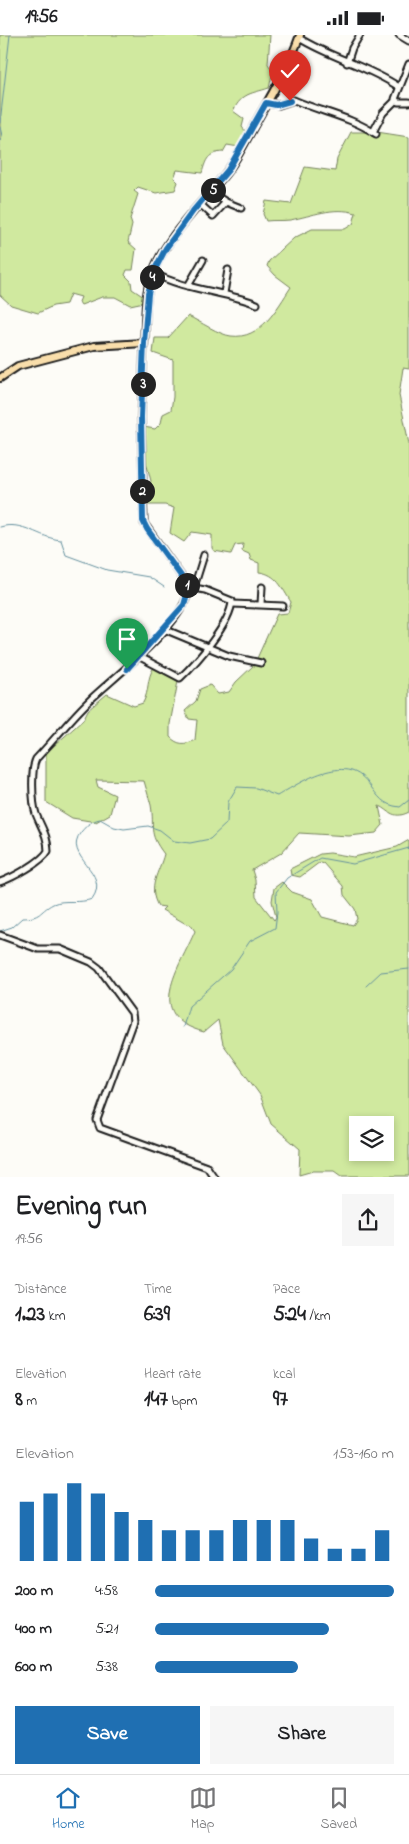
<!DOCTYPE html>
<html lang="en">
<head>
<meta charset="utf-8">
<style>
	body { margin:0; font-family:"Indie Flower",sans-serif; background:#f6f6f6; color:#202124; height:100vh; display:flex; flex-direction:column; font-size:19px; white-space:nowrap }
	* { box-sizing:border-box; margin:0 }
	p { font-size:16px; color:#757577 }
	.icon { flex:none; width:28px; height:28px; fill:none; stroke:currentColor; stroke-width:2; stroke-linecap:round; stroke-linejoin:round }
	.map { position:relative; height:1142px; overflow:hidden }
	.panel { display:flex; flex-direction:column; background:#fff; flex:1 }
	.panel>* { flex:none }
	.tools { position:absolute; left:349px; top:1081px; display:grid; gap:10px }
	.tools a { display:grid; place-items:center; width:45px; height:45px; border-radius:0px; background:#fff; box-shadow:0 2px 8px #0003; font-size:25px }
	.pin { position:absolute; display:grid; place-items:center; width:42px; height:42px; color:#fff; margin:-51px -21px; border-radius:50% 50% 50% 0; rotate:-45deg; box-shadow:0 0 5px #0007 }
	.pin .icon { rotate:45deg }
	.km { position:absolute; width:25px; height:25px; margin:-12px; border-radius:50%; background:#222; color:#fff; font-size:14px; line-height:25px; text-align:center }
	.round { display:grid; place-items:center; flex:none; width:52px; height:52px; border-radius:0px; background:#f6f6f6 }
	.overview { display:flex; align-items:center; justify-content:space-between; height:85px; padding:0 15px }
	h1 { font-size:28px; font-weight:700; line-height:38px }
	.metrics { display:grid; grid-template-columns:repeat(3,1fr); gap:8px; height:85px; padding:5px 15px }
	.metrics div { display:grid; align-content:center }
	.metrics b { font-size:21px; font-weight:700 }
	.metrics small { font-size:14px; font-weight:400 }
	.metrics p { font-size:14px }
	.chart { height:140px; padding:10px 15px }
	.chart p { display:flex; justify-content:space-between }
	.chart svg { width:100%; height:90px; margin-top:5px; stroke:#1f6fb2; stroke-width:6 }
	.action { display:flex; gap:10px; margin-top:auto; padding:10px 15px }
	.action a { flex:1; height:58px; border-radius:0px; background:#1f6fb2; color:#fff; font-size:20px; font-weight:700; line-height:58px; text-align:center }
	.action a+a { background:#f6f6f6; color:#202124 }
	ul { padding:0 15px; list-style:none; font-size:16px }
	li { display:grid; grid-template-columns:80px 60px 1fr; align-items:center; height:38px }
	li i { height:12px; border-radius:6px; background:#1f6fb2 }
	.status { display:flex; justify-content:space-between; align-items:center; height:35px; padding:0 25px; background:#fff; direction:ltr }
	.status svg { height:14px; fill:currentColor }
	.menu { display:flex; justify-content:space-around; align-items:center; height:70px; border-top:1px solid #e0e0e0; background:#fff; font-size:14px; color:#757577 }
	.menu a { display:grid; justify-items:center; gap:2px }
	.menu .on { color:#1f6fb2 }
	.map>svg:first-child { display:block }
	.green { fill:#d0e99f; stroke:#76825e; fill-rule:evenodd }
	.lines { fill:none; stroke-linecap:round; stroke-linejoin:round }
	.stream { stroke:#64909e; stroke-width:1 }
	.minor-casing { stroke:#1c1c1c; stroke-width:9 }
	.major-casing { stroke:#1c1c1c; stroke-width:10 }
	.minor { stroke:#fdfcf7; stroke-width:5 }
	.major { stroke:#f9deab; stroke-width:6 }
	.route-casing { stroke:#fff; stroke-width:10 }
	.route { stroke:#1f6fb2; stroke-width:6 }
</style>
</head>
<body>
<div class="status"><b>19:56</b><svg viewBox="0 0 49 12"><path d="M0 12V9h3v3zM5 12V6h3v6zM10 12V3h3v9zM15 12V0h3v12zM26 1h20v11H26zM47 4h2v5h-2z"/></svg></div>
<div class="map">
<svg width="409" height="1142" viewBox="0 0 409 1142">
	<rect width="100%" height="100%" fill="#fdfcf7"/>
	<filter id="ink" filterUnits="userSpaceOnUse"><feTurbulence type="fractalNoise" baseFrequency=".02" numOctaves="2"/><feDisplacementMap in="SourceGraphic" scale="10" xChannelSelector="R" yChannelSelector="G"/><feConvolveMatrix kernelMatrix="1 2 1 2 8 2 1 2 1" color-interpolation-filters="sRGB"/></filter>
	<g filter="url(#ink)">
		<!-- green -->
		<g class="green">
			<path d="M0 0H270L268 29 273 36 269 53C251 59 243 57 233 76L244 84 242 92 246 97 239 112 227 110 223 117C208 118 206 124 202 138L177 135 174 143 178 147 175 155 156 158 138 152 134 156 138 159 130 184 132 190 128 207 136 214 133 235H127L125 240 131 246 132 254 144 262V267L130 270 115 262H102L81 270 79 267 81 262 70 259 66 269 53 271 38 278 11 270 0 260Z"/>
			<path d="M351 97H377L409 102V334L403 333 399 360 409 409V777C392 786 388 773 379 771L383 790 376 798 349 801 299 798 281 818 252 835 255 845 256 862 274 885 276 882 272 866 274 853 282 847 292 857 312 864 322 882 353 890 357 884 355 874 344 860 343 851 323 828 320 827 300 842 291 840 290 834 320 819 330 818 354 822 397 812 409 805V1141H341L334 1136H313L299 1140 300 1114 271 1089 260 1060 223 1009 218 985 204 997C142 981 180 932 195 896L190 889 188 890 162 875 165 872 158 871C147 852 159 838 164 819 147 797 155 793 151 770 149 762 146 754 144 746L96 745 98 752 115 760 110 779 96 787 72 783 46 767V718L83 685 88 675 107 659 134 671 143 668C150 654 146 645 154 632L178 646 170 689V702C178 710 185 710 195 705L197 685 189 684 185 676 196 666 200 654 210 650 218 659 229 657 236 647 254 630 277 579 288 578 291 567C282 553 277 539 259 537V528L251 525 249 519 242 516 243 509 235 510 231 519 214 516 212 513V500L192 497 184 507 170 498 174 473 165 470H146L145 479 139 477 140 468 151 446 144 419 139 418 138 391 155 394 161 388 163 379 171 375 173 362V325L153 318 155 303H168L188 281C199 286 220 300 231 301 261 305 277 273 291 252L275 240 267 231 269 226 294 203 312 194H345L353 189 356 178C333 171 312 181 290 185 282 186 274 185 266 186L263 179 266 166 291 169 305 132 335 136 337 124ZM358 1090H385V1118H358Z"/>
		</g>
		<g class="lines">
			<!-- stream -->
			<g class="stream">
				<polyline points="0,88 10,0"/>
				<polyline points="0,92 2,101 0,106"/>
				<path d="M0 492C23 485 39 503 61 505L66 520 107 535 149 542 164 552"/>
				<path d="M0 896 12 892 22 883C42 883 38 877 53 869 64 864 80 869 92 864 112 837 61 822 81 797 88 789 91 786 100 784L114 792 124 794 148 791 160 795 174 806 190 808 210 804 227 788 228 767 237 752 256 753 277 761C301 747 345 717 368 748 379 762 382 770 400 772L409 765"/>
				<polyline points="366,951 381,937 409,934"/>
				<polyline points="183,992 189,971 231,934 250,906 275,893 277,877 276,857 287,843 320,823 353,829 409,813"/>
			</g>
			<defs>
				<g id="minor">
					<polyline points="399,0 409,6"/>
					<path d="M299 3C331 23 368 31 399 52"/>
					<polyline points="347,28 352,13 360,0"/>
					<polyline points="409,29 395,64 398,67 409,67"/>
					<path d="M267 68 279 70 294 65C321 77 351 82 376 99"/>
					<polyline points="373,97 383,78 395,66"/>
					<polyline points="226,167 241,173"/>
					<polyline points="200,169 213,181 226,167 211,157"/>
					<path d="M153 238C185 255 223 256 257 269"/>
					<polyline points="188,251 203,225"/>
					<polyline points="224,258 228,235"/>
					<polyline points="194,552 204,520"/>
					<polyline points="233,569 283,571"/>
					<polyline points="261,569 262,552"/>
					<polyline points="164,594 229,621 261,628"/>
					<path d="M140 622 180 643C196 628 231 588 232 566L205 555 189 552"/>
					<path d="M0 847C12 843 42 827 48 816 48 801 41 792 36 779 32 767 31 734 36 724 54 705 71 683 90 665 115 641 187 587 189 552L144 488 141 382 144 308"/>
					<polyline points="0,900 38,914 60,914 91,927 99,933 132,978 133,986 97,1085 100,1093 207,1132 214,1142"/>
				</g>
				<path id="major" d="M0 343 18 331 94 311 144 308C146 285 144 261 152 239 167 200 201 170 226 138 238 123 246 105 255 89 271 60 289 32 300 0"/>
			</defs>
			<!-- minor casing -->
			<use href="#minor" class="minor-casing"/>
			<!-- major casing -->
			<use href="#major" class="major-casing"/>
			<!-- minor -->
			<use href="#minor" class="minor"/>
			<!-- major -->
			<use href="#major" class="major"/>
		</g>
	</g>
	<g class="lines" filter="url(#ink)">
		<defs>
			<polyline id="route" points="127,634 184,570 189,552 147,494 143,486 141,382 144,308 148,259 153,238 166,213 193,176 228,135 266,68 276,70 290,66"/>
		</defs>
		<!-- route casing -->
		<use href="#route" class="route-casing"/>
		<!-- route -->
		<use href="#route" class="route"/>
	</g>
</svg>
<div class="tools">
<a><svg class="icon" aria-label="layers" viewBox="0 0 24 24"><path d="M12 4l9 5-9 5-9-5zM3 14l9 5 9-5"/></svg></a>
</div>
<div class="pin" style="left:127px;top:634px;background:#1e9e55"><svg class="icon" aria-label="arrive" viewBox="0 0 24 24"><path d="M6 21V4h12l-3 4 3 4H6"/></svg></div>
<div class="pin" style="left:290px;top:66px;background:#d93025"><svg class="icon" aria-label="check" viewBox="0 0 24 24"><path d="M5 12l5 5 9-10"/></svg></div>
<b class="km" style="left:187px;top:550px">1</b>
<b class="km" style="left:142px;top:456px">2</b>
<b class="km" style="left:143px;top:349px">3</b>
<b class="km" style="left:152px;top:242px">4</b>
<b class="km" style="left:213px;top:155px">5</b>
</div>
<section class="panel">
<div class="overview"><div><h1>Evening run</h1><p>19:56</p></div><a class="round"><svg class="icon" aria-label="share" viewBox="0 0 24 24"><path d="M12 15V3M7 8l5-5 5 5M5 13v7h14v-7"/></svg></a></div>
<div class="metrics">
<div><p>Distance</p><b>1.23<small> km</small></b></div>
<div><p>Time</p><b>6:39</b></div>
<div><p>Pace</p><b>5:24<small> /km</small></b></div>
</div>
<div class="metrics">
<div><p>Elevation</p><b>8<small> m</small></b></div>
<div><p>Heart rate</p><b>147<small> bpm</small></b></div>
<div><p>kcal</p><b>97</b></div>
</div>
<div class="chart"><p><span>Elevation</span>153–160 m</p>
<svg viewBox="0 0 160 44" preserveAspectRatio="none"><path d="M5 44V15M15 44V11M25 44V6M35 44V11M45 44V20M55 44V24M65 44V29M75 44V29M85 44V29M95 44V24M105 44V24M115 44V24M125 44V33M135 44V38M145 44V38M155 44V29"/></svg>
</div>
<ul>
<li><b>200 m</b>4:58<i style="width:100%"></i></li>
<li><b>400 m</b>5:21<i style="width:73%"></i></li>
<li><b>600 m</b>5:38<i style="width:60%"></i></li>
</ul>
<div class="action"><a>Save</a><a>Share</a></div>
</section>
<nav class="menu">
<a class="on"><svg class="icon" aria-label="home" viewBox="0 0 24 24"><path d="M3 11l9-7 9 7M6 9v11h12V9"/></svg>Home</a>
<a><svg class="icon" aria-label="map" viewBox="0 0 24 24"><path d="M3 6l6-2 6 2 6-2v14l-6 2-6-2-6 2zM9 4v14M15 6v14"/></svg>Map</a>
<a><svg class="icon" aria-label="saved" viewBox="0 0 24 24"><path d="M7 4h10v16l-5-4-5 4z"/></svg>Saved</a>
</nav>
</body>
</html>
